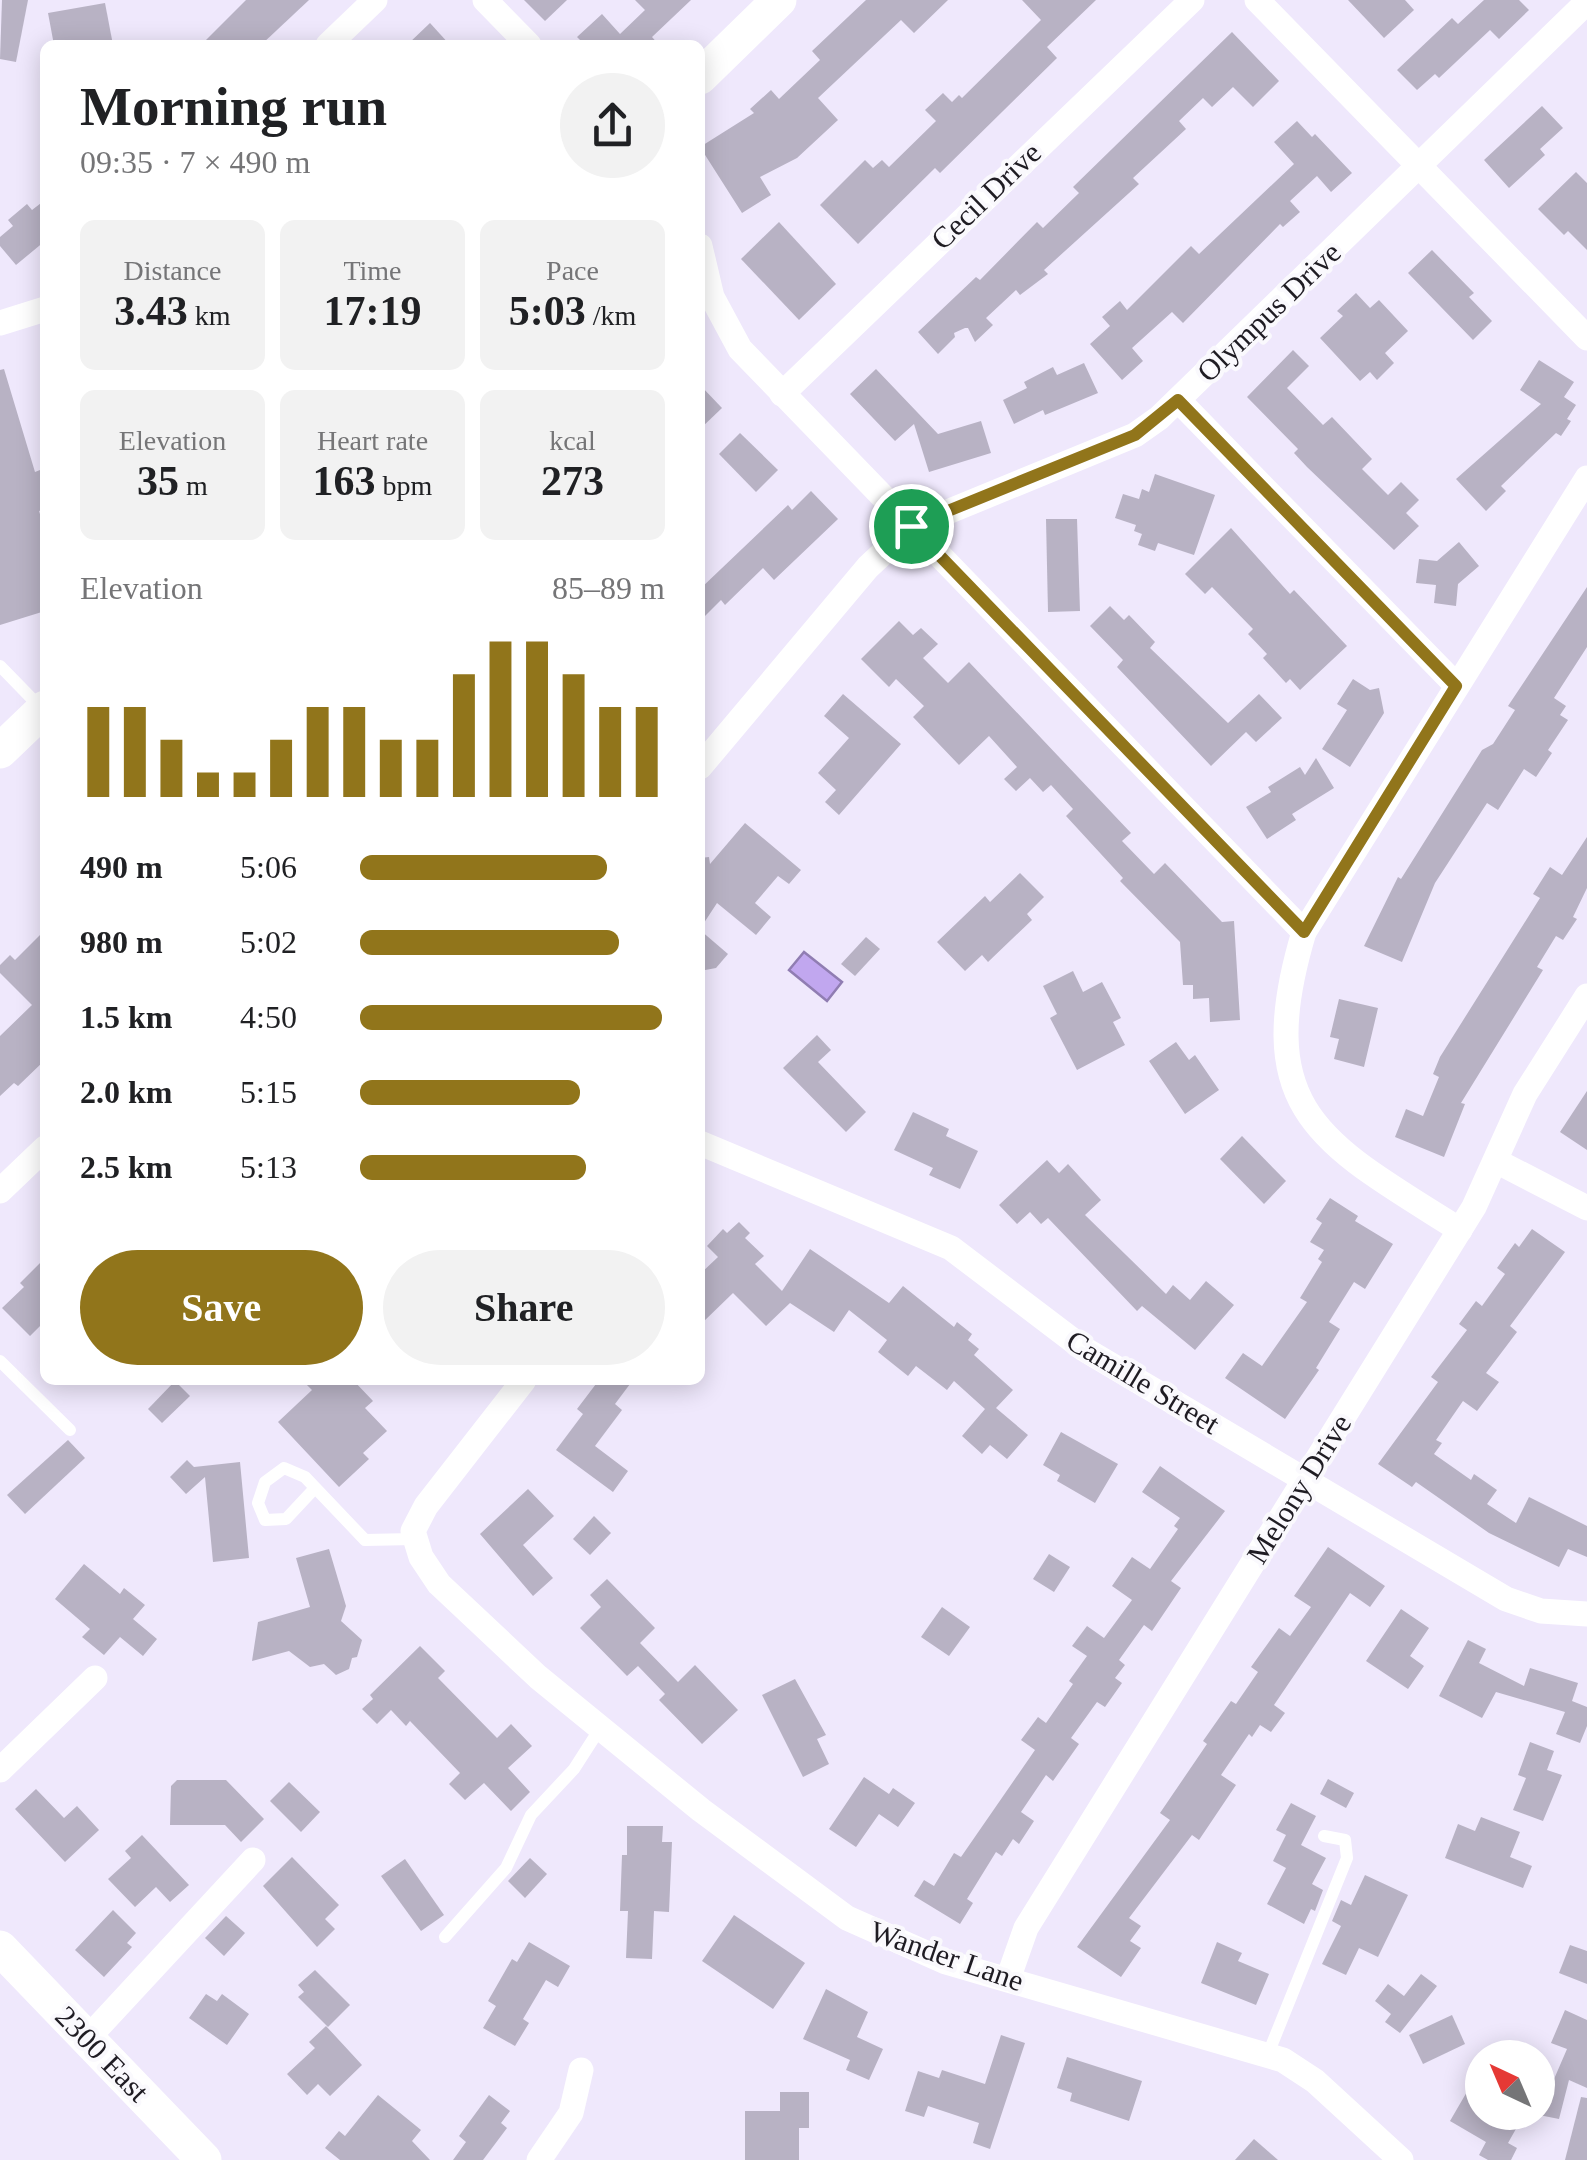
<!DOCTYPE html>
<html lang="en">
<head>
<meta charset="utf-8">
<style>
	body { margin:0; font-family:"Times New Roman",serif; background:#f2f2f2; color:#202124; height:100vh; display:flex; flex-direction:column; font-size:38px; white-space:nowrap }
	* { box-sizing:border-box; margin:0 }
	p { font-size:32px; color:#757577 }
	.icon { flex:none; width:55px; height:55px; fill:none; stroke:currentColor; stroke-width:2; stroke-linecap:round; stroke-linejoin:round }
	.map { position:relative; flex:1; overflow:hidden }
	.side { position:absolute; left:40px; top:40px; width:665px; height:1345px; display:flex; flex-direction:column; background:#fff; border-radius:15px; box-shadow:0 5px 25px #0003 }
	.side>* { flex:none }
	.needle { width:65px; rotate:316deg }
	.fabs { position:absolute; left:1465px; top:2040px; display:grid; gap:20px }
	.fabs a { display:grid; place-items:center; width:90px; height:90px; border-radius:50%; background:#fff; box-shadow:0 5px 25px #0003; font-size:50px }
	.pin { position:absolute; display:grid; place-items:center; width:85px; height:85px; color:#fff; margin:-42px; border:5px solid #fff; border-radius:50%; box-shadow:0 2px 10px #0007 }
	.round { display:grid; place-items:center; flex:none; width:105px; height:105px; border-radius:52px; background:#f2f2f2 }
	.overview { display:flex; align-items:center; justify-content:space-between; height:170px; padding:0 40px }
	h1 { font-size:55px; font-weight:800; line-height:75px }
	.metrics { display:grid; grid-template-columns:repeat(3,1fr); gap:15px; height:170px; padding:10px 40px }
	.metrics div { display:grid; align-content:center; border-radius:15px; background:#f2f2f2; text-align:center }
	.metrics b { font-size:42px; font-weight:800 }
	.metrics small { font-size:28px; font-weight:400 }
	.metrics p { font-size:28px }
	.chart { height:280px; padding:20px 40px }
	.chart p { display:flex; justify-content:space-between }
	.chart svg { width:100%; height:180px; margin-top:10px; stroke:#91751b; stroke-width:6 }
	.cta { display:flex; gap:20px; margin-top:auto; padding:20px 40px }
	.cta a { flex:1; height:115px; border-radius:60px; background:#91751b; color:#fff; font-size:40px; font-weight:800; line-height:115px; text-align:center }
	.cta a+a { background:#f2f2f2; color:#202124 }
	ul { padding:0 40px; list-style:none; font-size:32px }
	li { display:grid; grid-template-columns:160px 120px 1fr; align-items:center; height:75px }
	li i { height:25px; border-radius:12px; background:#91751b }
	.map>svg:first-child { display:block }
	.water { fill:#c1a7ef; stroke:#907db2; stroke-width:2.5 }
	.building { fill:#b8b2c4 }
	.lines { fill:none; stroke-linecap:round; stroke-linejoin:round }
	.lane { stroke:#fff; stroke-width:12 }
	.street { stroke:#fff; stroke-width:25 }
	.secondary { stroke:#fff; stroke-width:35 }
	.route-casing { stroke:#fff; stroke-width:20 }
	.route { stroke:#91751b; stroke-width:12 }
	.labels { text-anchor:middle; stroke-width:8; stroke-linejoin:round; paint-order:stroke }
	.street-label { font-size:30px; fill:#1f1c23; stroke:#faf9fd }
</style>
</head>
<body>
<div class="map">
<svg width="1587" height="2160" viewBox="0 0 1587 2160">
	<rect width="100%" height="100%" fill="#efe8fc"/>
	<!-- water -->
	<polygon class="water" points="804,952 842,982 827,1001 789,970"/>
	<!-- building -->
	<g class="building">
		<polygon points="2,0 28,0 16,62 0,59"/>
		<polygon points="246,0 309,0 261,45 201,45"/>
		<polygon points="524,0 567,0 545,21"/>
		<polygon points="635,0 691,0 652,37 659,45 585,45 577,37 602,14 620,34 645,10"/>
		<polygon points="866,0 948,0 914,33 901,20 818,98 838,120 797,158 760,177 771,195 742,213 700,147 754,113 750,109 771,90 779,99 820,60 812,51"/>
		<polygon points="1022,0 1096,0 1047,47 1057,58 940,173 935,168 858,244 820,205 865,160 873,168 882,160 889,167 936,121 925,110 943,93 952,102 959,95 962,98 1041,20"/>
		<polygon points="1348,0 1405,0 1414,10 1384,38"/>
		<polygon points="1484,0 1519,0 1529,10 1499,39 1490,30 1439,78 1435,74 1417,90 1397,70 1452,18 1458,24"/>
		<polygon points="105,3 113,45 54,45 48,13"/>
		<polygon points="430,23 450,45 407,45"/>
		<polygon points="1232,32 1279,81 1253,107 1233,87 1212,107 1203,98 1179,121 1186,129 1133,178 1139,184 1044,270 1048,274 1020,295 1016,290 986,318 993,325 975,342 968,328 965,328 954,333 955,337 938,354 918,332 976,277 980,280 1037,222 1043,228 1079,193 1073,187"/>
		<polygon points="1542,106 1563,128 1540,149 1545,155 1509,188 1484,160"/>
		<polygon points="1297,121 1312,137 1315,134 1352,173 1331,192 1317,176 1290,201 1300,212 1283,227 1280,224 1183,323 1172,312 1132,348 1143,361 1122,380 1090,344 1110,326 1102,317 1120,301 1127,310 1191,246 1199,254 1294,164 1274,142"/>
		<polygon points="1576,172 1587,183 1587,250 1568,231 1564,235 1538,209"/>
		<polygon points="45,200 45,241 16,265 0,246 0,237 13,226 8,220 27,204 32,210"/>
		<polygon points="779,222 836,284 799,320 741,259"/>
		<polygon points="1432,250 1474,293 1469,297 1492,321 1473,340 1408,273"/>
		<polygon points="1356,293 1370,308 1379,300 1408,331 1385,353 1394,363 1377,380 1370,372 1360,381 1320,338 1343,316 1337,311"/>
		<polygon points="1293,350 1309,366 1287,388 1323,425 1332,417 1372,459 1362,469 1388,495 1401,482 1419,500 1406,513 1419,526 1394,550 1307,467 1294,453 1298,449 1247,397"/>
		<polygon points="1539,360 1574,382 1564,397 1576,405 1567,419 1571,421 1561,436 1556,433 1501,486 1506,491 1486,511 1456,479 1541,404 1520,390"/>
		<polygon points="1084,363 1098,393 1045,415 1043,410 1014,424 1003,400 1027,388 1024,382 1053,367 1057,375"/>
		<polygon points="4,369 35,472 40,470 45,488 45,509 39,511 45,530 45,611 0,625 0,370"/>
		<polygon points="876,369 938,434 981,421 991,453 929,472 914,424 895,441 850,394"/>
		<polygon points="700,385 722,408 700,429"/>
		<polygon points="740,433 778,470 756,492 719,454"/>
		<polygon points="1155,474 1215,495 1194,555 1158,543 1155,551 1138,545 1142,534 1134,531 1136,525 1115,518 1123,494 1139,499 1142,489 1149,492"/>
		<polygon points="811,491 838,519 774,580 763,568 725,605 721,600 700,621 700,589 788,505 792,510"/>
		<polygon points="1046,519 1077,519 1080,611 1048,612"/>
		<polygon points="1231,528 1290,594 1294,590 1347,646 1300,690 1290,679 1286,683 1263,658 1267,654 1248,634 1253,629 1212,587 1205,594 1185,574"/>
		<polygon points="1459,542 1479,566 1458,584 1456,606 1434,603 1436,585 1416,583 1419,559 1437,561"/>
		<polygon points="1587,587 1587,647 1554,698 1566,706 1560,715 1568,720 1548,750 1552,753 1536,777 1524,769 1498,810 1487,803 1435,883 1402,962 1364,946 1398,877 1401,879 1482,750 1493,744 1515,710 1508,706"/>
		<polygon points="1110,606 1124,620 1129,615 1155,642 1150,648 1228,723 1259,694 1282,718 1256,742 1246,732 1211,766 1117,667 1123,660 1090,626"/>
		<polygon points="899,621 913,635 921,628 938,644 923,658 948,683 969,662 1131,833 1122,841 1154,874 1165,863 1222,922 1234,921 1240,1020 1210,1022 1209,998 1193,999 1193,985 1183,985 1180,942 1120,881 1123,878 1066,816 1073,809 1051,785 1043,792 1030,778 1016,791 1004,779 1017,767 989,736 959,765 913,717 924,706 896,679 889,687 861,659"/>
		<polygon points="1353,679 1370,690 1379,688 1384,713 1350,767 1322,749 1347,710 1337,704"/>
		<polygon points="843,694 901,744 839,815 825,802 836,790 818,773 849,738 824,716"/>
		<polygon points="1316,758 1334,788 1292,814 1296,820 1267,839 1246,807 1271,792 1268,787 1300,767 1305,775"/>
		<polygon points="745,823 801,870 789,884 778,876 755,903 771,917 756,935 717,903 700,929 700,858 709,857 710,864"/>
		<polygon points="1587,837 1587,888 1573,917 1577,919 1563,940 1556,936 1537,967 1543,970 1461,1103 1465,1104 1444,1157 1395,1137 1406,1109 1423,1116 1439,1077 1433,1074 1440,1057 1540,898 1533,894 1550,867 1562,875"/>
		<polygon points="1020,873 1044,897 1027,914 1032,920 988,962 982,955 965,971 937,942 985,896 990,902"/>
		<polygon points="45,930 45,1060 18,1086 14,1083 0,1096 0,1036 32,1005 0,973 0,965 10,955 15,960"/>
		<polygon points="700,930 728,954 716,968 700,971"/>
		<polygon points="866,937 880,949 855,976 841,964"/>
		<polygon points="1073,971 1083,992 1102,982 1121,1018 1113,1022 1125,1045 1077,1070 1050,1018 1057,1014 1043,986"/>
		<polygon points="1339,999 1378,1008 1364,1067 1334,1059 1339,1039 1330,1037"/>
		<polygon points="817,1035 831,1050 818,1062 866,1112 846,1132 783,1068"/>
		<polygon points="1176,1042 1189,1060 1195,1055 1219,1090 1185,1114 1149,1061"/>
		<polygon points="1587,1091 1587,1150 1560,1132"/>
		<polygon points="913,1112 949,1129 946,1136 978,1151 960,1189 929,1175 933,1168 894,1150"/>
		<polygon points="1242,1136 1286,1181 1264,1204 1220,1159"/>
		<polygon points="1047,1160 1059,1173 1068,1164 1101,1200 1085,1215 1166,1294 1173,1285 1190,1300 1206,1281 1234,1305 1195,1350 1142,1306 1137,1311 1048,1218 1041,1224 1030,1212 1017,1224 999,1205"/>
		<polygon points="1330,1198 1358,1216 1355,1221 1393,1244 1365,1289 1354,1282 1329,1322 1340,1329 1316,1368 1319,1370 1285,1419 1225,1378 1243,1353 1262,1366 1307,1302 1300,1298 1322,1262 1318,1259 1324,1250 1310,1242 1322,1223 1316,1219"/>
		<polygon points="739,1222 750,1233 745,1238 764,1256 755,1264 782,1291 810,1249 889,1303 903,1286 954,1327 957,1322 972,1334 968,1340 979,1349 974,1355 1013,1390 996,1408 1028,1435 1007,1459 990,1445 982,1454 962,1436 985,1409 954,1381 947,1390 916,1366 908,1376 878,1352 887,1340 849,1310 834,1332 790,1303 766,1326 733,1293 700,1325 700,1274 718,1257 707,1246 723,1229 727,1233"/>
		<polygon points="1532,1229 1565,1252 1510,1326 1517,1332 1486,1373 1499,1382 1477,1411 1463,1401 1436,1440 1442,1443 1434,1454 1471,1480 1474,1474 1497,1490 1487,1504 1516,1523 1529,1497 1587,1526 1587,1557 1568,1549 1559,1567 1489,1533 1416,1482 1412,1487 1378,1464 1438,1382 1431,1377 1467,1330 1459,1324 1476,1301 1482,1306 1505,1274 1497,1268 1515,1243 1519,1247"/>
		<polygon points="45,1258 45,1321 30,1336 2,1308 24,1287 20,1283"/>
		<polygon points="302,1380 353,1380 373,1401 365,1408 387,1431 363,1453 369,1459 339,1487 278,1422 312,1390"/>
		<polygon points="599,1380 633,1380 615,1404 622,1410 595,1446 628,1471 613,1492 556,1450 583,1414 577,1409"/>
		<polygon points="175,1381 190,1396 162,1423 148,1409"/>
		<polygon points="1061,1432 1118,1464 1095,1503 1057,1481 1060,1475 1043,1465"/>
		<polygon points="68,1440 85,1458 25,1514 7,1495"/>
		<polygon points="187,1460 194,1467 240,1462 249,1558 213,1562 205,1477 186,1494 170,1477"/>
		<polygon points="1160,1466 1225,1511 1171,1581 1181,1588 1152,1631 1144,1625 1119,1660 1125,1665 1115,1678 1122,1683 1105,1707 1097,1702 1071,1738 1079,1744 1053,1781 1046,1775 1021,1812 1034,1821 1019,1844 1013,1839 1002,1856 996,1852 967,1899 973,1903 960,1924 914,1896 924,1880 934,1886 954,1853 961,1857 1035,1750 1021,1740 1038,1717 1046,1723 1073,1684 1069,1681 1087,1656 1072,1646 1087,1626 1104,1638 1132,1600 1112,1586 1132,1557 1150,1569 1178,1529 1174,1526 1180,1518 1142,1492"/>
		<polygon points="528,1489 554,1516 523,1545 553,1578 533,1596 480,1534"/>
		<polygon points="594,1516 611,1533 590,1555 573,1539"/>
		<polygon points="1328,1547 1385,1586 1370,1607 1350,1593 1274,1705 1285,1713 1271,1732 1260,1725 1252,1737 1249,1734 1221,1775 1236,1785 1199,1840 1192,1835 1129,1918 1141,1926 1130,1941 1141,1948 1121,1977 1077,1947 1170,1820 1160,1813 1207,1744 1203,1741 1231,1701 1236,1704 1258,1672 1251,1667 1279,1628 1290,1636 1311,1607 1294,1596"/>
		<polygon points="329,1549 346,1606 341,1621 362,1640 357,1657 352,1658 349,1669 336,1675 324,1664 310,1667 289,1651 252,1661 258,1622 310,1607 296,1558"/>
		<polygon points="1049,1554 1070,1567 1054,1592 1033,1579"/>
		<polygon points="84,1564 120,1594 124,1588 145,1605 133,1619 157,1639 143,1656 120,1637 104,1655 82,1637 90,1629 55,1599"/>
		<polygon points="607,1579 655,1628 640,1643 678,1682 695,1665 738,1710 702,1744 659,1700 665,1694 638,1666 627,1676 580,1628 601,1607 590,1595"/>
		<polygon points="942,1607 970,1627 949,1656 921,1637"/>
		<polygon points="1401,1609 1429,1628 1410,1656 1424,1666 1408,1689 1366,1661"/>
		<polygon points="1468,1640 1486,1649 1479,1663 1524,1686 1530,1668 1578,1683 1572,1701 1587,1707 1587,1726 1580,1743 1556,1734 1565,1712 1496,1692 1482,1718 1439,1696"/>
		<polygon points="420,1646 445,1671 438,1678 497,1738 511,1724 532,1746 508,1768 530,1792 511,1811 484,1783 465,1800 449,1784 460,1773 410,1721 406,1726 391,1710 377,1724 362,1709 373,1699 370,1695"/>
		<polygon points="795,1679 826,1735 817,1739 829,1764 803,1777 762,1695"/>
		<polygon points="1530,1742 1554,1751 1547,1770 1562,1775 1543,1821 1513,1810 1526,1778 1518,1775"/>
		<polygon points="864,1777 889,1794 893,1788 915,1803 898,1827 879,1814 856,1847 829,1829"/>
		<polygon points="1328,1779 1354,1793 1346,1808 1320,1794"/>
		<polygon points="177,1780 226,1780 264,1819 241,1842 225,1825 170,1825 171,1786"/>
		<polygon points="289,1782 320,1812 301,1832 270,1801"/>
		<polygon points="36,1789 64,1818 77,1806 99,1830 65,1862 15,1809"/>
		<polygon points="1291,1803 1316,1816 1301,1845 1326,1858 1312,1884 1323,1890 1315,1911 1311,1909 1304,1924 1267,1904 1286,1868 1273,1861 1286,1835 1276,1830"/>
		<polygon points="1481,1817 1520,1832 1510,1857 1532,1866 1523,1888 1445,1858 1458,1824 1475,1831"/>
		<polygon points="627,1826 663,1826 662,1842 672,1842 669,1912 654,1911 652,1959 626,1958 628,1911 620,1911 622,1855 627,1855"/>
		<polygon points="142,1835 189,1885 170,1902 156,1887 135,1907 108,1879 131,1858 125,1851"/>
		<polygon points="292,1857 339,1905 325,1919 335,1929 317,1947 263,1886"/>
		<polygon points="530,1858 547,1874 525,1898 508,1881"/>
		<polygon points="405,1859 444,1915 421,1931 381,1876"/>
		<polygon points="1365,1875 1408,1895 1378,1957 1359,1948 1346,1975 1322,1964 1341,1926 1332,1921 1341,1900 1351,1905"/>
		<polygon points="113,1910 136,1933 127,1943 132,1947 104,1977 75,1950"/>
		<polygon points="734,1915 805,1963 773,2009 702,1961"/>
		<polygon points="226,1916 245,1933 224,1956 205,1938"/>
		<polygon points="529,1942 570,1966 558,1987 546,1980 523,2019 529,2023 515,2046 483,2028 496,2006 488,2001 512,1959 517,1962"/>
		<polygon points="1217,1942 1242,1953 1238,1961 1269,1974 1256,2005 1201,1983"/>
		<polygon points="1570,1945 1587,1951 1587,1984 1559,1973"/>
		<polygon points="315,1970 350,2005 328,2027 298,1997 304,1992 298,1985"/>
		<polygon points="1421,1974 1437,1986 1400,2033 1385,2022 1391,2014 1375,2001 1388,1984 1404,1996"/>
		<polygon points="826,1989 868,2012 857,2037 883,2049 869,2080 846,2070 850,2060 803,2039"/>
		<polygon points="206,1994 217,2001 222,1994 249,2014 227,2045 189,2018"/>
		<polygon points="1565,2010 1587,2020 1587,2088 1569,2080 1559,2119 1539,2115 1544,2092 1548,2093 1567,2049 1551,2043"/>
		<polygon points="1452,2015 1465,2044 1423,2064 1409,2035"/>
		<polygon points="326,2026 362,2065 330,2096 318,2084 307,2095 287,2074 315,2048 309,2042"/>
		<polygon points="1001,2035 1025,2043 990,2149 973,2143 979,2123 928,2106 924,2117 905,2111 918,2071 939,2078 942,2070 985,2084"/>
		<polygon points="1067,2057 1142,2081 1129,2121 1070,2101 1072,2093 1057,2088"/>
		<polygon points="1468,2090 1482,2098 1482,2112 1508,2112 1521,2120 1508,2143 1517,2148 1511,2160 1488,2160 1479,2155 1486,2142 1450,2121"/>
		<polygon points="780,2092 809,2092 809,2128 799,2128 799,2160 745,2160 745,2111 780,2111"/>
		<polygon points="378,2095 421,2130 412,2141 430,2160 340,2160 325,2148 339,2131 345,2136"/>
		<polygon points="489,2095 510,2111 501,2123 507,2128 483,2160 453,2160 466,2142 459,2136"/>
		<polygon points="1581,2097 1587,2098 1587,2160 1565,2160"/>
		<polygon points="1254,2139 1278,2160 1235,2160"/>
	</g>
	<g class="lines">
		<!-- lane -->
		<g class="lane">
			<polyline points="0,666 40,707"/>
			<polyline points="0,1361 70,1430"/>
			<polyline points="315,1488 286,1519 265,1520 258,1503 265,1482 284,1468 305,1477 365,1540 414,1539"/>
			<polyline points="445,1937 506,1868 531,1815 574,1769 599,1730"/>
			<polyline points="1268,2054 1347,1858 1345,1840 1324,1836"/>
		</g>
		<!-- street -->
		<g class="street">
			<polyline points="485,0 529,45"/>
			<polyline points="1257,0 1587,338"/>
			<polyline points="328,45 375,0"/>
			<polyline points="700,246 712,297 740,349 1304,932"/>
			<polyline points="0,323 45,309"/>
			<polyline points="782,394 1192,0"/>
			<polyline points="1178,400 1456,685"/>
			<polyline points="700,767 868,567 911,527 1135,435 1159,418 1587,2"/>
			<polyline points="700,1143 951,1248 1084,1349 1506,1599 1541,1611 1587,1614"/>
			<polyline points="1498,1162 1587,1208"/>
			<polyline points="0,1191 45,1148"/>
			<path d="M1460 1230C1322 1143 1250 1112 1304 932L1587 478"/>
			<polyline points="524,1380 426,1506 413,1531 421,1557 439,1584 538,1677 701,1810 847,1918 946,1962 1283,2060 1315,2081 1401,2160"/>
			<polyline points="0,1770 95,1678"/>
			<polyline points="1008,1979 1026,1928 1474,1207 1525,1094 1587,996"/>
			<polyline points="87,2039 253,1860"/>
			<polyline points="539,2160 571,2113 581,2070"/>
		</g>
		<!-- secondary -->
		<g class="secondary">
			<polyline points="700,77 779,0"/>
			<polyline points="0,751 45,708"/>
			<polyline points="0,1948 204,2160"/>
		</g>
	</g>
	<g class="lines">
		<defs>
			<polygon id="route" points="1178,400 1456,686 1304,932 911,526 1135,435"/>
		</defs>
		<!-- route casing -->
		<use href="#route" class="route-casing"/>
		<!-- route -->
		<use href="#route" class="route"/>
	</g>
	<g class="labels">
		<!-- street labels -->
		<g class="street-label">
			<text transform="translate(986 196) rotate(-44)" y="10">Cecil Drive</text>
			<text transform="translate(1269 312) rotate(-44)" y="10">Olympus Drive</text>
			<text transform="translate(1143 1382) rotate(31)" y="10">Camille Street</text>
			<text transform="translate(1299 1489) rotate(-58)" y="10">Melony Drive</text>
			<text transform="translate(947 1956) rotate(19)" y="10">Wander Lane</text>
			<text transform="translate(102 2054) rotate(46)" y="10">2300 East</text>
		</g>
	</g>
</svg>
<div class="fabs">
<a><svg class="needle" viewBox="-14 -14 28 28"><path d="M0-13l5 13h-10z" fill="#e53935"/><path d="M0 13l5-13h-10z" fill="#757577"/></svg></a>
</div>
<div class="pin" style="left:911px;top:526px;background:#1e9e55"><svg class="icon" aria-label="arrive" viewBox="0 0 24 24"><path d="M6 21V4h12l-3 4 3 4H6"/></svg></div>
<section class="side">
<div class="overview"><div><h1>Morning run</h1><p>09:35 · 7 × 490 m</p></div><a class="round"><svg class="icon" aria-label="share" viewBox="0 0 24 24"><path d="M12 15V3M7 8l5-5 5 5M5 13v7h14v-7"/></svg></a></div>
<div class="metrics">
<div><p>Distance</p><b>3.43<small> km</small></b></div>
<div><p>Time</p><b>17:19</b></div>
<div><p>Pace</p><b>5:03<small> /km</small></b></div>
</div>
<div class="metrics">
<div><p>Elevation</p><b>35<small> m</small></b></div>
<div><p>Heart rate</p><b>163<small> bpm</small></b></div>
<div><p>kcal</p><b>273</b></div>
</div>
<div class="chart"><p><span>Elevation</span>85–89 m</p>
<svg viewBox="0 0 160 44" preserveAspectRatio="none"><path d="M5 44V22M15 44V22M25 44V30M35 44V38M45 44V38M55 44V30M65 44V22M75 44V22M85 44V30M95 44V30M105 44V14M115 44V6M125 44V6M135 44V14M145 44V22M155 44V22"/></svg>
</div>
<ul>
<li><b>490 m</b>5:06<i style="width:81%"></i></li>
<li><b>980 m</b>5:02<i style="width:85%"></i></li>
<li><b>1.5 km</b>4:50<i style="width:99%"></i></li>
<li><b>2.0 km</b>5:15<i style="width:72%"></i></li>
<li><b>2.5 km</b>5:13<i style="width:74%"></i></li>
</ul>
<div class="cta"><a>Save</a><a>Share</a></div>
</section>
</div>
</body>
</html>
